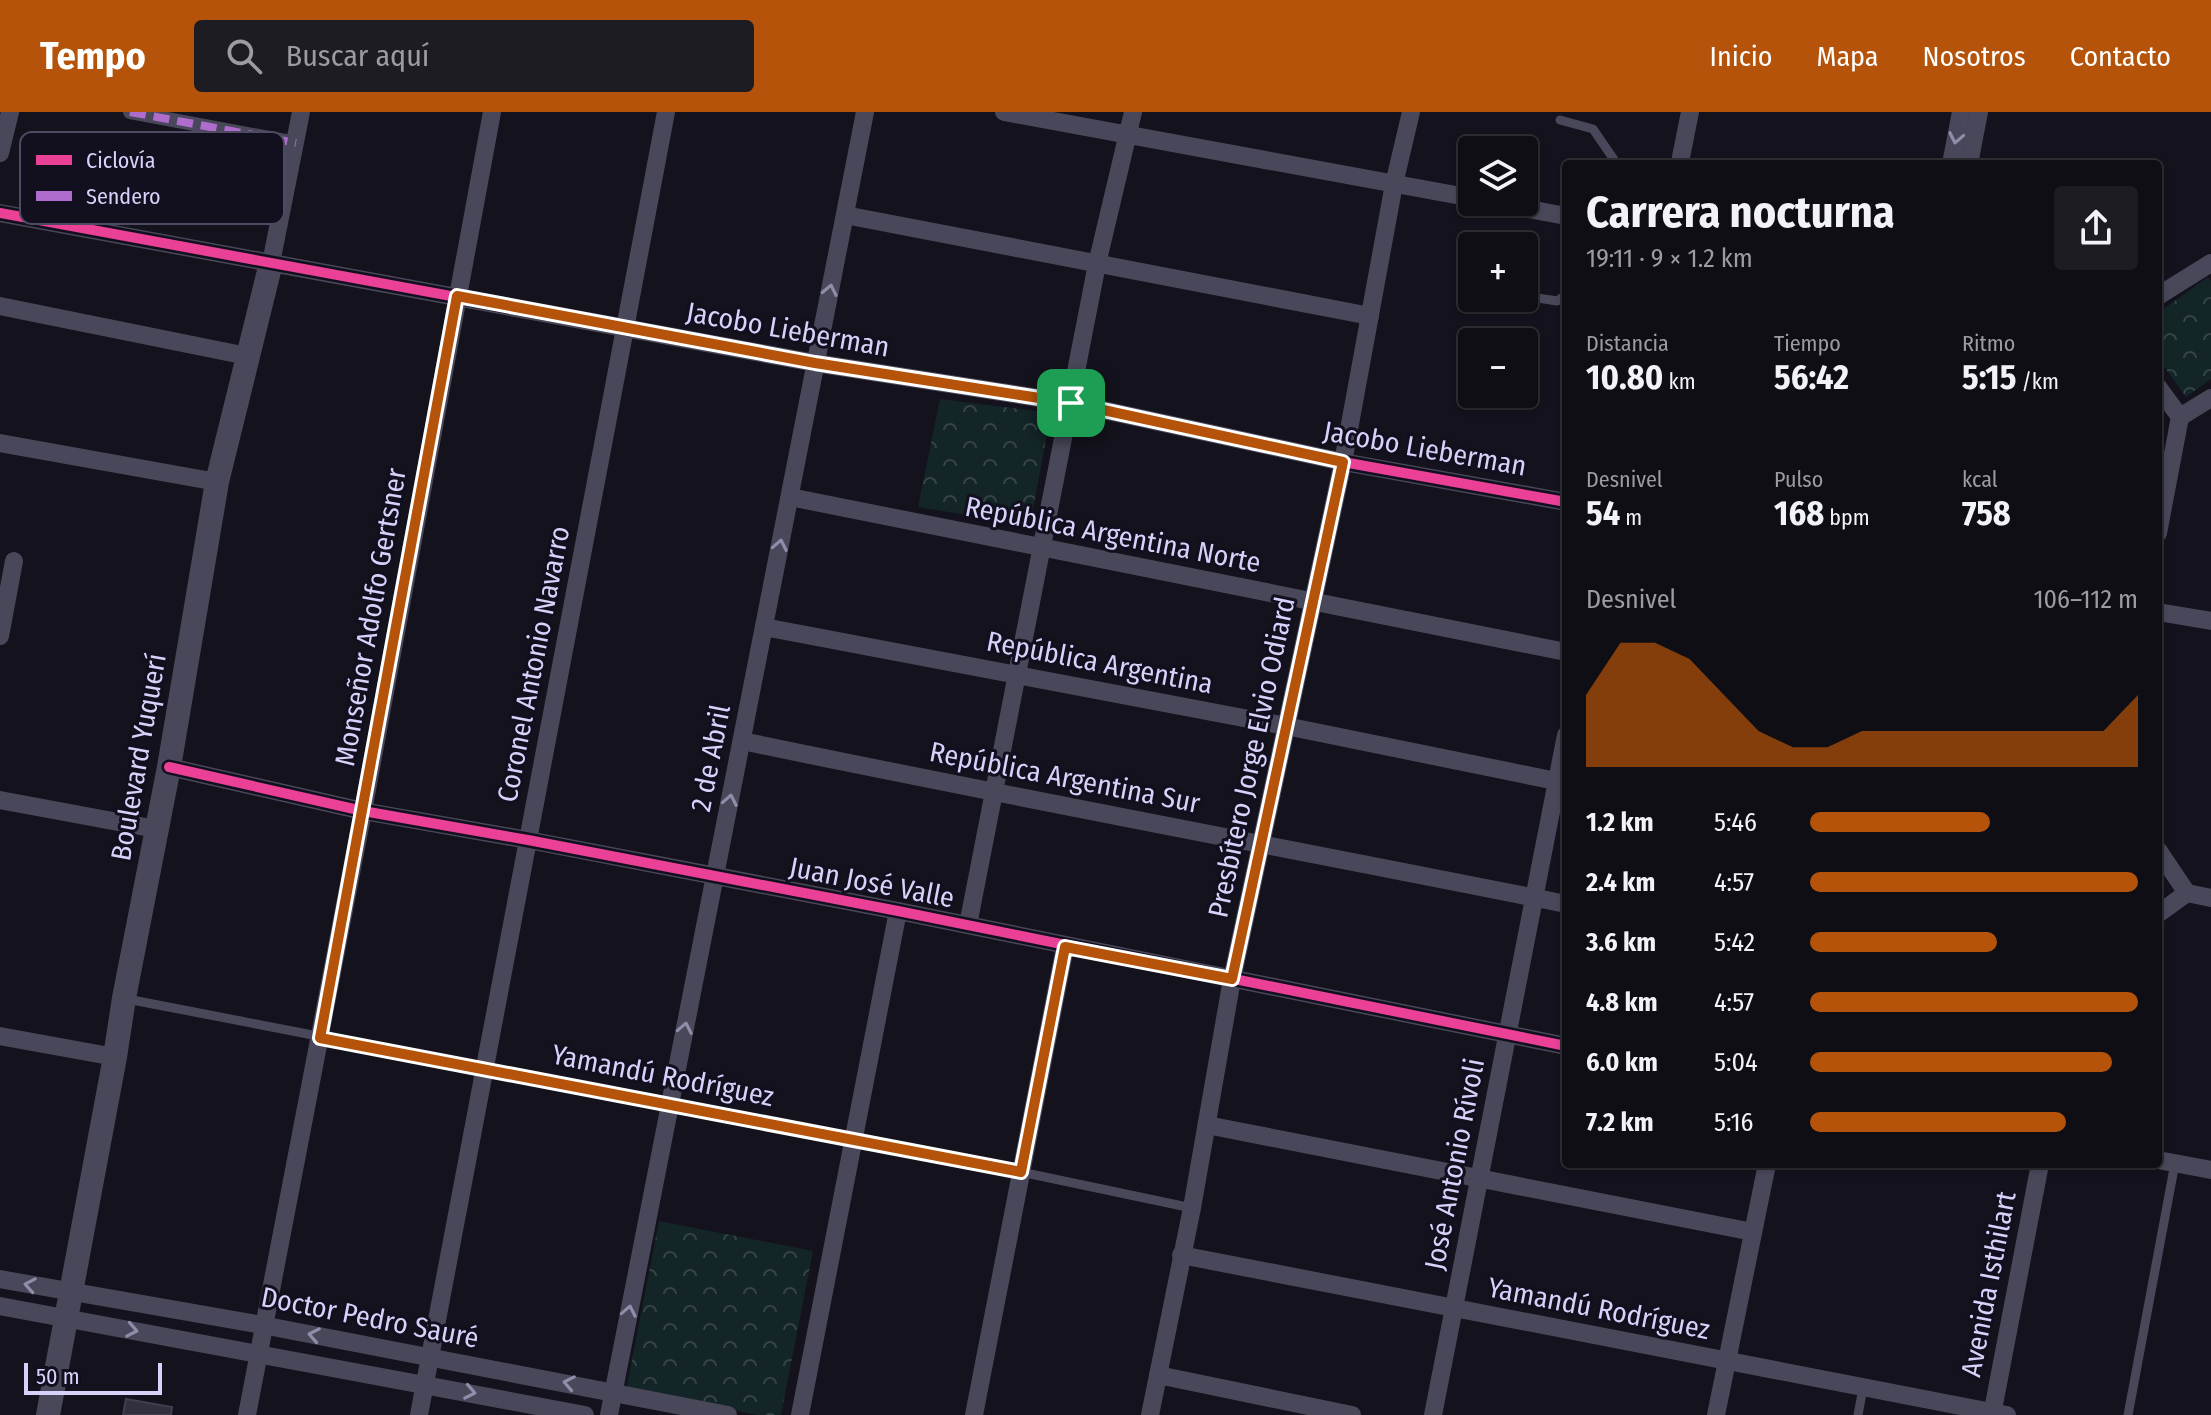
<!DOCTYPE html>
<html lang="es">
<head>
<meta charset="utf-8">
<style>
	body { margin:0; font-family:"Fira Sans Condensed",sans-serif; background:#1d1c22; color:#f1f3f6; height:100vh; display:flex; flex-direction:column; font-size:30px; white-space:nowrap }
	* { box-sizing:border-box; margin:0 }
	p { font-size:26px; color:#9b9ca0 }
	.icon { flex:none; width:44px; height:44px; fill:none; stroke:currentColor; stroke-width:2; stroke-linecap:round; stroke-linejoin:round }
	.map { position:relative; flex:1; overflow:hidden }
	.drawer { position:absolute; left:1562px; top:48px; width:600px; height:1008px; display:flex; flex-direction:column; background:#0f0e15; border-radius:8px; box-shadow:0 2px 6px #0004,0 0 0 2px #2f2e34 }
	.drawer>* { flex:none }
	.controls { position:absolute; left:1458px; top:24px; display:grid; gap:16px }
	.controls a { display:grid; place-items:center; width:80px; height:80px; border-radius:8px; background:#0f0e15; box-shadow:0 2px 6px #0004,0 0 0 2px #2f2e34; font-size:40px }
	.scale { position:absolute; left:24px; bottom:20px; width:138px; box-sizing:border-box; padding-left:8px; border:4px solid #d6d2fa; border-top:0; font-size:22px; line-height:28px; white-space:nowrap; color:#d6d2fa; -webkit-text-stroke:6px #120f1f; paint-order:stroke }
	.pin { position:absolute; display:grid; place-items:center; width:68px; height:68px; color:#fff; margin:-34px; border-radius:16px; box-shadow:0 4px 12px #0006 }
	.round { display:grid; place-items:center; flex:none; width:84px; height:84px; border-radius:8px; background:#1d1c22 }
	.head { display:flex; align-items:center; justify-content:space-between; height:136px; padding:0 24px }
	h1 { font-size:44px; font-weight:700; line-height:60px }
	.stats { display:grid; grid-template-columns:repeat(3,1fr); gap:12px; height:136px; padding:8px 24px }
	.stats div { display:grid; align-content:center }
	.stats b { font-size:34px; font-weight:700 }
	.stats small { font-size:22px; font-weight:400 }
	.stats p { font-size:22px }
	.chart { height:224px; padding:16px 24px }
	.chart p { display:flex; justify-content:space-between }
	.chart svg { width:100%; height:144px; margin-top:8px; fill:#b45309; opacity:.7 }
	ul { padding:0 24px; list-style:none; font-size:26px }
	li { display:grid; grid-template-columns:128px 96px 1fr; align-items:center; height:60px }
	li i { height:20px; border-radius:10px; background:#b45309 }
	header { display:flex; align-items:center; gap:48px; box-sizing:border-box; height:112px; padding:0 40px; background:#b45309; color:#fff }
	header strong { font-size:38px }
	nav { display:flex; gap:44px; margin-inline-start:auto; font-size:28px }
	.search { width:560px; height:72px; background:#1d1c22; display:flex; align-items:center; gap:20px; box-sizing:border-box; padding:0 28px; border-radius:8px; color:#9b9ca0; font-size:30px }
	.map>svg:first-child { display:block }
	.park { fill:url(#park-crowns) }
	.building { fill:#32303e; stroke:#413e4f; stroke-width:2 }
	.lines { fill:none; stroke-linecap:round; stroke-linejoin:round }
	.service { stroke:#49485a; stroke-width:9 }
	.pedestrian { stroke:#49485a; stroke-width:14 }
	.minor { stroke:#49485a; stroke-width:18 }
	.tertiary { stroke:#49485a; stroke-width:24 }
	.quiet { stroke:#b06ccc; stroke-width:8; stroke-dasharray:16 8; stroke-linecap:butt }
	.cycleway-casing { stroke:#120f1f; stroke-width:15 }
	.cycleway { stroke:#ea4096; stroke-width:10 }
	.oneway { stroke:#908daa }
	.route-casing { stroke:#fff; stroke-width:16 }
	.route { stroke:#b45309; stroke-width:10 }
	.labels { text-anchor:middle; stroke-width:6; stroke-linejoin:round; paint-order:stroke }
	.street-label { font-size:28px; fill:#d6d2fa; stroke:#120f1f }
	.key { fill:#120f1f; stroke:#4d4a61; stroke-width:2 }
	.key-label { font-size:22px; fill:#d6d2fa }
</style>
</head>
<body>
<header>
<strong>Tempo</strong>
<div class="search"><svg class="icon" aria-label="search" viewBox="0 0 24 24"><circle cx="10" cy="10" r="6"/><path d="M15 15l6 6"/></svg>Buscar aquí</div>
<nav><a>Inicio</a><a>Mapa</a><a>Nosotros</a><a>Contacto</a></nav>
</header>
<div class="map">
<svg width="2211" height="1303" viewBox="0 0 2211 1303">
	<defs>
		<pattern id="park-crowns" width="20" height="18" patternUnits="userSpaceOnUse" patternTransform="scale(2)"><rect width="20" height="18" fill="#132526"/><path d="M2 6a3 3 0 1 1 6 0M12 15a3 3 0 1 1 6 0" fill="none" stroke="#354446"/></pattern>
	</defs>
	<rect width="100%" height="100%" fill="#14121c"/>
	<!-- park -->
	<g class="park">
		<polygon points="2208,165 2211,169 2211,267 2186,285 2158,246 2158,201"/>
		<polygon points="940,287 1051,301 1030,413 918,395"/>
		<polygon points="659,1109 813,1139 781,1303 758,1303 626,1278"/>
	</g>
	<!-- building -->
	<polygon class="building" points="126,1287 172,1295 171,1303 123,1303"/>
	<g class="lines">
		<!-- service -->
		<g class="service">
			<polyline points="1560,8 1593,17 1617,52"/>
			<polyline points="1773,52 1778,52"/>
			<polyline points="1524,184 1557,189 1566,183"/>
			<polyline points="127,887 1021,1060 1192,1096"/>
			<polyline points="1858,1303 1863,1276"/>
			<polyline points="2128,1303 2175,1051"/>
		</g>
		<!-- pedestrian -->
		<polyline class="pedestrian" points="130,0 296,31"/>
		<!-- minor -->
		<g class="minor">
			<polyline points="1004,0 1472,86"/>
			<polyline points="0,41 10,0"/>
			<polyline points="1681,45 1690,0"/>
			<polyline points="1951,52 1961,0"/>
			<polyline points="1969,52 1979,0"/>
			<polyline points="1492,90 1566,104"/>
			<polyline points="0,101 815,251 1071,291 1343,350 1566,390"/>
			<polyline points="845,103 1370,204"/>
			<polyline points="271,151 301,0"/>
			<polyline points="2158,184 2211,151"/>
			<polyline points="0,194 247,244"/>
			<polyline points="2158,275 2180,305 2211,286"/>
			<polyline points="0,331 217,370"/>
			<polyline points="790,385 1566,540"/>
			<polyline points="2158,421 2180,305"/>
			<polyline points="2158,500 2211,509"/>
			<polyline points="764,515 1286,614 1566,671"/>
			<polyline points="0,524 14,449"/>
			<path d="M742 629C1016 686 1291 737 1566 792"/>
			<polyline points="169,655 363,699 528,728 898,799 1566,934"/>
			<polyline points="0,688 156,717"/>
			<polyline points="2158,738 2187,781 2158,802"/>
			<polyline points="2187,781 2211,786"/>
			<polyline points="968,813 1097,152 1133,0"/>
			<polyline points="0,924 115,945"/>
			<polyline points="1207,1013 1753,1120"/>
			<polyline points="2158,1048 2211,1058"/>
			<polyline points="1181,1143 2007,1303"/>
			<polyline points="0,1167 262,1213 728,1303"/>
			<polyline points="0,1194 585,1303"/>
			<polyline points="1158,1263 1352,1303"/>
			<polyline points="247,1303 363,699 492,0"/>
			<polyline points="419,1303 666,0"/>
			<polyline points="609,1303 865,0"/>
			<polyline points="800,1303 898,799"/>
			<polyline points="974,1303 1065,835"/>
			<polyline points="1150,1303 1192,1096 1232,867 1343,350 1394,72 1411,0"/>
			<polyline points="1433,1303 1566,623"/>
			<polyline points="1716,1303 1767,1052"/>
			<polyline points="1992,1303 2040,1052"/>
		</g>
		<!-- tertiary -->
		<polyline class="tertiary" points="48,1303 115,945 124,886 169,655 217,370 271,151"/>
		<!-- quiet -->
		<polyline class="quiet" points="130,0 296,31"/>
		<defs>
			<g id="cycleway">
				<polyline points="0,101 815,251 1071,291 1343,350 1566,390"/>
				<polyline points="169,655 363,699 528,728 898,799 1566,934"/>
			</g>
		</defs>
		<!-- cycleway casing -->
		<use href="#cycleway" class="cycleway-casing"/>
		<!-- cycleway -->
		<use href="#cycleway" class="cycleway"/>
	</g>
	<!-- one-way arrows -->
	<defs><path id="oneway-chevron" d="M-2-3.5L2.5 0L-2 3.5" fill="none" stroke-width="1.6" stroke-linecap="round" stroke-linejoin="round" transform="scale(2)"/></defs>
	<g class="oneway">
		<use href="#oneway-chevron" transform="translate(1956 26) rotate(101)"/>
		<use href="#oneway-chevron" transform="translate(830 178) rotate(-78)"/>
		<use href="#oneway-chevron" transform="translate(780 433) rotate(-79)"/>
		<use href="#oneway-chevron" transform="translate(730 688) rotate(-79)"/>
		<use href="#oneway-chevron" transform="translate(685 916) rotate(-79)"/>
		<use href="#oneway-chevron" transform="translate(30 1173) rotate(-170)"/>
		<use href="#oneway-chevron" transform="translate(629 1199) rotate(-79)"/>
		<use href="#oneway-chevron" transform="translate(132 1218) rotate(11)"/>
		<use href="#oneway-chevron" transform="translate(314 1223) rotate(-169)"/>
		<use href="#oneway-chevron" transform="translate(569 1271) rotate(-169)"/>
		<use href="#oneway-chevron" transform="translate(470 1280) rotate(11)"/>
	</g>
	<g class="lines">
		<defs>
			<polygon id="route" points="457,184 815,251 1071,291 1343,350 1232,867 1065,835 1021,1060 320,926"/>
		</defs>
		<!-- route casing -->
		<use href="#route" class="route-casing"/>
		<!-- route -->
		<use href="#route" class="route"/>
	</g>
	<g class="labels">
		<!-- street labels -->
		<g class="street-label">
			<text transform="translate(788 217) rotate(10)" y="10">Jacobo Lieberman</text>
			<text transform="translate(1425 336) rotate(10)" y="10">Jacobo Lieberman</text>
			<text transform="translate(1113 422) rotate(11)" y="10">República Argentina Norte</text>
			<text transform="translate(370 505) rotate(-80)" y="10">Monseñor Adolfo Gertsner</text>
			<text transform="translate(1100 550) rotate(11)" y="10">República Argentina</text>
			<text transform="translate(533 552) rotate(-79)" y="10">Coronel Antonio Navarro</text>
			<text transform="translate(138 645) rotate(-80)" y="10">Boulevard Yuquerí</text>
			<text transform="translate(1251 645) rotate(-78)" y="10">Presbítero Jorge Elvio Odiard</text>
			<text transform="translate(710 646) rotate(-79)" y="10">2 de Abril</text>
			<text transform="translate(1065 665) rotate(11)" y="10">República Argentina Sur</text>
			<text transform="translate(872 770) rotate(11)" y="10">Juan José Valle</text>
			<text transform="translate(663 963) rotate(11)" y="10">Yamandú Rodríguez</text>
			<text transform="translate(1454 1052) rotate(-79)" y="10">José Antonio Rívoli</text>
			<text transform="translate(1988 1172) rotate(-79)" y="10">Avenida Isthilart</text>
			<text transform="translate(1599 1196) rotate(11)" y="10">Yamandú Rodríguez</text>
			<text transform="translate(370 1205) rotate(11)" y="10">Doctor Pedro Sauré</text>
		</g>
	</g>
	<!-- legend -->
	<rect x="20" y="20" width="264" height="92" rx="12" class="key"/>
	<rect x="36" y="43" width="36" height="10" fill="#ea4096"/>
	<rect x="36" y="79" width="36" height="10" fill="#b06ccc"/>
	<g class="key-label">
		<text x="86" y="56">Ciclovía</text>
		<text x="86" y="92">Sendero</text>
	</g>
</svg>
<div class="controls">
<a><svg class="icon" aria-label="layers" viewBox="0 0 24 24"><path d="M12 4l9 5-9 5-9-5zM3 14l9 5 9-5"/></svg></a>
<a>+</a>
<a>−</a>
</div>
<div class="scale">50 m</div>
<div class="pin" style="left:1071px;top:291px;background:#1e9e55"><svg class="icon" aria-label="arrive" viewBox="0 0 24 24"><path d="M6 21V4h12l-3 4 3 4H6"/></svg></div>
<section class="drawer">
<div class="head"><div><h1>Carrera nocturna</h1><p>19:11 · 9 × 1.2 km</p></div><a class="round"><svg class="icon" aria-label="share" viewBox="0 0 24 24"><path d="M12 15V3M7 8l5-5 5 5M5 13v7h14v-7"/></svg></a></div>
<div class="stats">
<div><p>Distancia</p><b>10.80<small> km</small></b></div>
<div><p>Tiempo</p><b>56:42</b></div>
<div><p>Ritmo</p><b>5:15<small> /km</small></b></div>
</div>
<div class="stats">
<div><p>Desnivel</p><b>54<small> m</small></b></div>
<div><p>Pulso</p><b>168<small> bpm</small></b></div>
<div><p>kcal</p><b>758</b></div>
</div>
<div class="chart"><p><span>Desnivel</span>106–112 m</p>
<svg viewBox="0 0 160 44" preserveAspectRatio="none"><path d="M0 44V22L10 6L20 6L30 11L40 22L50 33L60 38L70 38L80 33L90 33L100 33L110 33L120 33L130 33L140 33L150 33L160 22V44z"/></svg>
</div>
<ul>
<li><b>1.2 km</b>5:46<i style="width:55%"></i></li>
<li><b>2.4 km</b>4:57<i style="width:100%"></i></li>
<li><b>3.6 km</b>5:42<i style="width:57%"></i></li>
<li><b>4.8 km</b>4:57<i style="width:100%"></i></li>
<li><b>6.0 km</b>5:04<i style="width:92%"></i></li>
<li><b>7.2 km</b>5:16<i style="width:78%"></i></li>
</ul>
</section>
</div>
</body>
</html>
